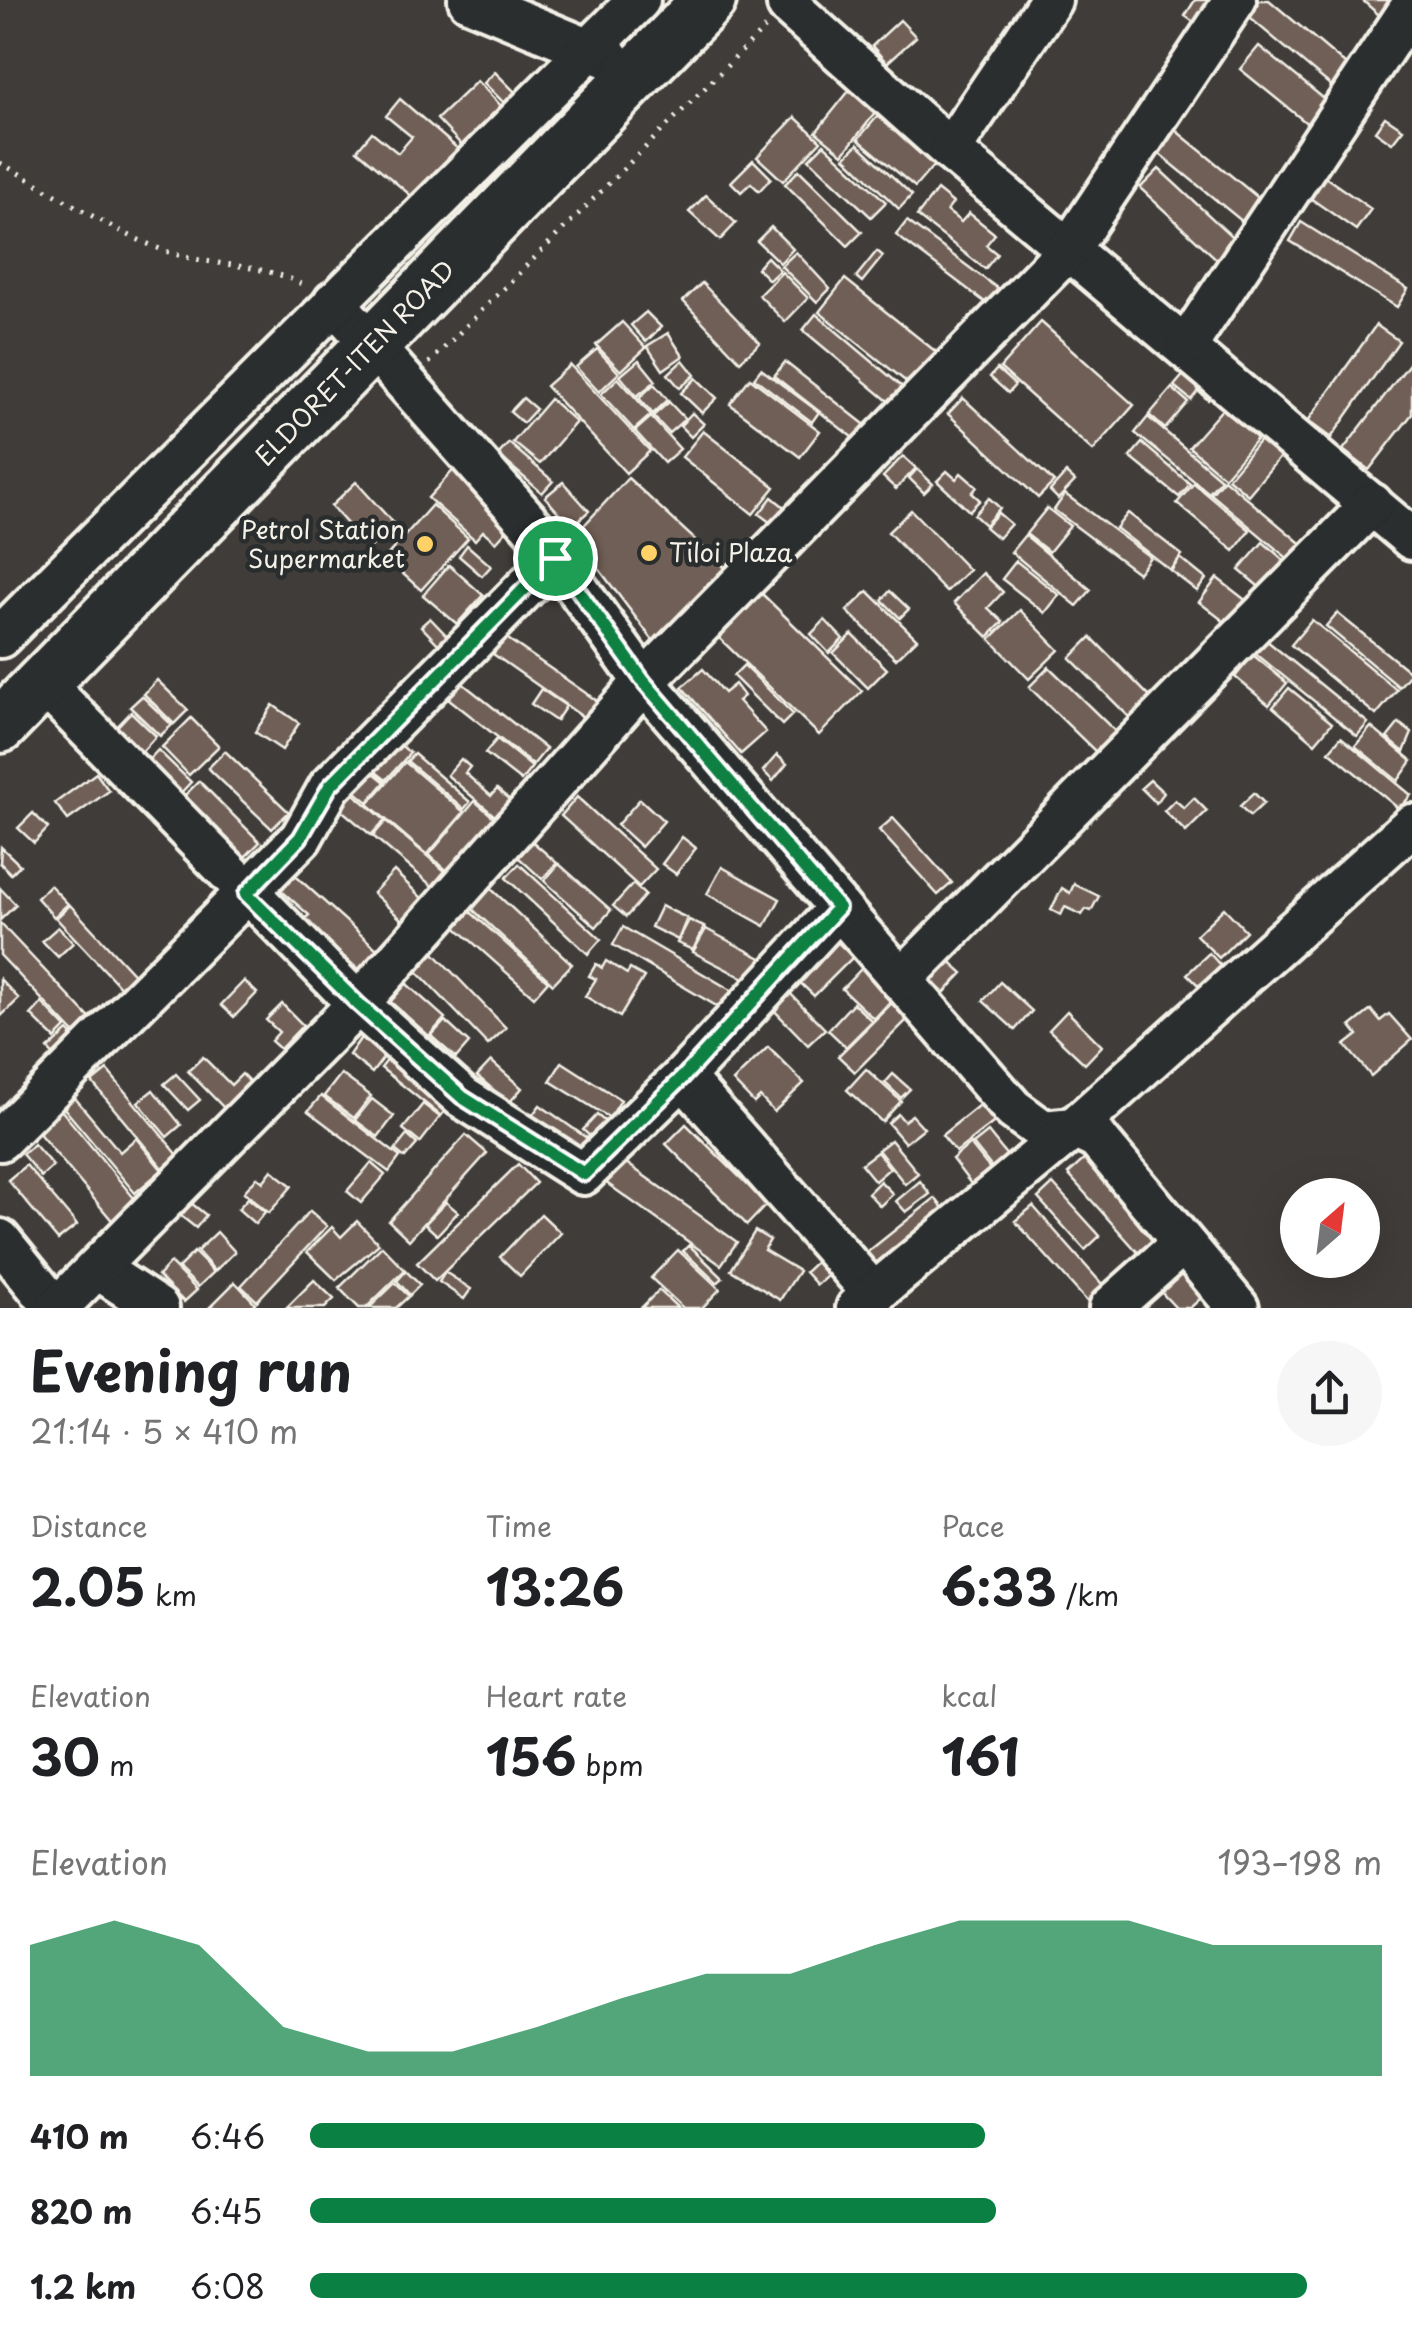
<!DOCTYPE html>
<html lang="en">
<head>
<meta charset="utf-8">
<style>
	body { margin:0; font-family:"Playpen Sans",sans-serif; background:#f6f6f6; color:#202124; height:100vh; display:flex; flex-direction:column; font-size:38px; white-space:nowrap }
	* { box-sizing:border-box; margin:0 }
	p { font-size:32px; color:#757577 }
	.icon { flex:none; width:55px; height:55px; fill:none; stroke:currentColor; stroke-width:2; stroke-linecap:round; stroke-linejoin:round }
	.map { position:relative; height:1308px; overflow:hidden }
	.details { display:flex; flex-direction:column; background:#fff; flex:1 }
	.details>* { flex:none }
	.needle { width:65px; rotate:28deg }
	.fabs { position:absolute; left:1280px; top:1178px; display:grid; gap:20px }
	.fabs a { display:grid; place-items:center; width:100px; height:100px; border-radius:50%; background:#fff; box-shadow:0 10px 40px #0002; font-size:50px }
	.pin { position:absolute; display:grid; place-items:center; width:85px; height:85px; color:#fff; margin:-42px; border:5px solid #fff; border-radius:50%; box-shadow:0 2px 10px #0007 }
	.round { display:grid; place-items:center; flex:none; width:105px; height:105px; border-radius:52px; background:#f6f6f6 }
	.overview { display:flex; align-items:center; justify-content:space-between; height:170px; padding:0 30px }
	h1 { font-size:55px; font-weight:700; line-height:75px }
	.figures { display:grid; grid-template-columns:repeat(3,1fr); gap:15px; height:170px; padding:10px 30px }
	.figures div { display:grid; align-content:center }
	.figures b { font-size:50px; font-weight:700 }
	.figures small { font-size:28px; font-weight:400 }
	.figures p { font-size:28px }
	.chart { height:280px; padding:20px 30px }
	.chart p { display:flex; justify-content:space-between }
	.chart svg { width:100%; height:180px; margin-top:10px; fill:#0b8043; opacity:.7 }
	ul { padding:0 30px; list-style:none; font-size:32px }
	li { display:grid; grid-template-columns:160px 120px 1fr; align-items:center; height:75px }
	li i { height:25px; border-radius:12px; background:#0b8043 }
	.map>svg:first-child { display:block }
	.building { fill:#6f5f57; stroke:#f4f1e8; stroke-width:2.5 }
	.lines { fill:none; stroke-linecap:round; stroke-linejoin:round }
	.minor-casing { stroke:#f4f1e8; stroke-width:48 }
	.major-casing { stroke:#f4f1e8; stroke-width:60 }
	.path { stroke:#f4f1e8; stroke-width:5; stroke-dasharray:2.5 8; stroke-linecap:butt }
	.minor { stroke:#2a2d2e; stroke-width:40 }
	.major { stroke:#2a2d2e; stroke-width:52 }
	.route-casing { stroke:#fff; stroke-width:20 }
	.route { stroke:#0b8043; stroke-width:12 }
	.poi-dot { fill:#ffd166; stroke:#2a2d2e; stroke-width:4 }
	.labels { text-anchor:middle; stroke-width:9; stroke-linejoin:round; paint-order:stroke }
	.street-label { font-size:25px; fill:#f4f1e8; stroke:#2a2d2e }
	.poi-label { font-size:25px; fill:#f4f1e8; stroke:#2a2d2e; text-anchor:end }
</style>
</head>
<body>
<div class="map">
<svg width="1412" height="1308" viewBox="0 0 1412 1308">
	<rect width="100%" height="100%" fill="#3f3c3a"/>
	<filter id="ink" filterUnits="userSpaceOnUse"><feTurbulence type="fractalNoise" baseFrequency=".01" numOctaves="2"/><feDisplacementMap in="SourceGraphic" scale="20" xChannelSelector="R" yChannelSelector="G"/><feConvolveMatrix kernelMatrix="1 2 1 2 8 2 1 2 1" color-interpolation-filters="sRGB"/></filter>
	<g filter="url(#ink)">
		<!-- building -->
		<g class="building">
			<polygon points="1195,0 1225,0 1205,30 1185,16"/>
			<polygon points="1255,0 1269,0 1358,75 1342,95 1244,13"/>
			<polygon points="1362,0 1407,0 1388,23"/>
			<polygon points="900,20 916,37 887,63 872,46"/>
			<polygon points="1259,46 1333,106 1315,130 1240,69"/>
			<polygon points="495,72 522,99 511,110 484,83"/>
			<polygon points="477,81 510,115 470,154 437,119"/>
			<polygon points="853,86 880,107 843,154 816,132"/>
			<polygon points="400,99 465,155 422,205 357,150 372,132 398,153 412,137 386,116"/>
			<polygon points="883,110 940,158 915,187 858,139"/>
			<polygon points="795,117 821,141 783,181 757,157"/>
			<polygon points="1385,117 1403,129 1392,143 1375,131"/>
			<polygon points="1174,129 1272,209 1254,231 1156,151"/>
			<polygon points="824,144 886,202 871,217 809,159"/>
			<polygon points="858,144 912,195 899,209 845,157"/>
			<polygon points="753,160 771,178 759,191 751,183 741,192 731,182"/>
			<polygon points="1159,169 1240,244 1222,264 1140,188"/>
			<polygon points="799,170 862,232 848,246 785,184"/>
			<polygon points="1325,177 1371,209 1356,230 1310,198"/>
			<polygon points="937,190 953,203 947,211 961,222 969,213 995,234 986,245 997,254 985,269 917,216"/>
			<polygon points="706,195 736,223 720,240 689,212"/>
			<polygon points="907,221 1009,297 998,312 896,235"/>
			<polygon points="1301,222 1408,289 1397,307 1290,241"/>
			<polygon points="771,227 793,249 780,263 757,241"/>
			<polygon points="877,251 883,256 862,282 856,277"/>
			<polygon points="796,252 830,289 817,302 781,266"/>
			<polygon points="767,257 780,270 769,280 757,268"/>
			<polygon points="782,272 808,298 785,322 759,295"/>
			<polygon points="845,279 945,359 919,392 819,312"/>
			<polygon points="702,283 760,343 740,361 683,301"/>
			<polygon points="646,312 661,327 646,342 631,325"/>
			<polygon points="816,314 913,396 900,411 803,330"/>
			<polygon points="622,322 646,348 621,371 596,345"/>
			<polygon points="1041,322 1134,405 1093,451 1000,368"/>
			<polygon points="1376,325 1399,341 1331,438 1308,421"/>
			<polygon points="668,333 683,356 663,370 647,346"/>
			<polygon points="597,349 619,373 599,392 576,367"/>
			<polygon points="639,360 656,381 637,396 620,376"/>
			<polygon points="683,360 695,375 680,388 668,374"/>
			<polygon points="1412,360 1412,414 1369,470 1343,450"/>
			<polygon points="785,362 873,431 862,445 774,376"/>
			<polygon points="570,365 650,451 626,473 546,386"/>
			<polygon points="1191,366 1218,388 1208,400 1198,391 1191,400 1174,386"/>
			<polygon points="761,369 819,412 812,422 754,378"/>
			<polygon points="997,369 1015,385 1008,393 990,377"/>
			<polygon points="618,378 651,415 634,430 601,394"/>
			<polygon points="696,378 717,398 702,413 681,393"/>
			<polygon points="750,378 820,431 800,457 730,404"/>
			<polygon points="654,384 668,400 653,414 639,398"/>
			<polygon points="1172,388 1188,402 1165,429 1149,415"/>
			<polygon points="523,398 536,409 523,423 510,412"/>
			<polygon points="963,398 1054,482 1038,498 948,414"/>
			<polygon points="550,399 576,422 540,464 513,442"/>
			<polygon points="669,402 685,419 669,433 653,416"/>
			<polygon points="1225,406 1260,435 1224,477 1189,447"/>
			<polygon points="692,413 704,424 691,437 680,426"/>
			<polygon points="651,417 680,449 664,463 635,431"/>
			<polygon points="1148,417 1221,479 1209,493 1135,433"/>
			<polygon points="703,431 775,487 753,514 682,457"/>
			<polygon points="1261,439 1281,456 1248,495 1228,478"/>
			<polygon points="509,443 553,481 542,493 498,455"/>
			<polygon points="1142,443 1190,484 1179,497 1130,457"/>
			<polygon points="903,456 916,468 896,489 883,477"/>
			<polygon points="459,464 474,477 466,485 494,510 517,519 496,542 483,531 475,540 428,498"/>
			<polygon points="917,469 933,484 924,493 909,478"/>
			<polygon points="947,471 956,479 961,473 977,487 972,493 980,500 969,511 937,481"/>
			<polygon points="1066,473 1075,481 1058,499 1050,491"/>
			<polygon points="628,478 729,571 658,647 574,536"/>
			<polygon points="1224,479 1312,553 1299,568 1211,494"/>
			<polygon points="356,482 395,525 369,548 331,506"/>
			<polygon points="563,482 589,511 571,527 545,497"/>
			<polygon points="1194,483 1250,530 1234,551 1177,503"/>
			<polygon points="1065,494 1150,557 1138,573 1054,510"/>
			<polygon points="772,497 788,510 775,526 759,514"/>
			<polygon points="989,498 1000,508 985,525 974,515"/>
			<polygon points="432,505 468,538 421,590 385,558"/>
			<polygon points="1047,508 1070,526 1049,552 1026,534"/>
			<polygon points="911,510 969,570 946,592 888,532"/>
			<polygon points="998,513 1011,524 998,538 985,527"/>
			<polygon points="1128,513 1182,555 1170,570 1116,528"/>
			<polygon points="1025,535 1091,590 1077,606 1011,552"/>
			<polygon points="1263,542 1293,568 1270,596 1239,570"/>
			<polygon points="467,545 491,566 482,576 459,556"/>
			<polygon points="1180,558 1206,579 1197,591 1171,571"/>
			<polygon points="1016,561 1059,595 1045,613 1002,579"/>
			<polygon points="449,565 483,595 457,624 423,595"/>
			<polygon points="983,573 1003,592 988,608 1003,622 988,637 954,603"/>
			<polygon points="1217,578 1257,609 1239,633 1199,602"/>
			<polygon points="758,590 862,691 819,735 715,634"/>
			<polygon points="868,591 917,639 896,659 847,611"/>
			<polygon points="890,591 909,609 900,618 882,600"/>
			<polygon points="1020,610 1059,650 1029,679 990,639"/>
			<polygon points="1337,613 1411,673 1399,687 1326,626"/>
			<polygon points="430,618 450,639 441,647 421,626"/>
			<polygon points="825,620 843,639 829,653 811,634"/>
			<polygon points="1312,620 1397,690 1376,715 1291,645"/>
			<polygon points="852,634 887,669 868,688 833,653"/>
			<polygon points="505,637 603,705 590,722 493,654"/>
			<polygon points="1091,637 1153,700 1132,720 1070,658"/>
			<polygon points="1266,640 1368,723 1357,736 1255,653"/>
			<polygon points="1253,655 1287,683 1269,705 1235,677"/>
			<polygon points="744,665 793,714 782,725 733,676"/>
			<polygon points="1049,667 1119,735 1099,755 1029,687"/>
			<polygon points="703,669 724,693 735,684 744,696 738,701 766,732 741,754 682,687"/>
			<polygon points="452,675 546,749 533,765 439,691"/>
			<polygon points="157,680 188,710 174,724 144,694"/>
			<polygon points="1289,688 1332,723 1315,743 1273,707"/>
			<polygon points="541,689 566,706 556,721 531,704"/>
			<polygon points="142,696 172,725 160,736 130,707"/>
			<polygon points="273,705 299,723 282,750 255,732"/>
			<polygon points="131,712 156,736 137,757 111,733"/>
			<polygon points="191,718 219,746 189,775 162,747"/>
			<polygon points="1399,723 1412,733 1404,752 1387,738"/>
			<polygon points="1371,727 1412,761 1398,781 1355,746"/>
			<polygon points="1341,737 1411,795 1399,809 1329,751"/>
			<polygon points="497,739 532,767 521,781 485,753"/>
			<polygon points="395,740 410,753 386,780 371,768"/>
			<polygon points="158,750 191,782 176,798 143,766"/>
			<polygon points="225,751 289,812 272,829 208,768"/>
			<polygon points="414,754 470,802 464,809 407,761"/>
			<polygon points="777,755 787,764 773,781 763,771"/>
			<polygon points="461,759 470,767 465,773 491,796 497,789 511,801 496,817 447,775"/>
			<polygon points="405,762 464,812 427,855 368,804"/>
			<polygon points="363,764 385,782 368,802 346,784"/>
			<polygon points="96,773 109,791 68,820 55,803"/>
			<polygon points="1150,780 1164,793 1156,803 1141,788"/>
			<polygon points="199,781 260,842 240,862 179,801"/>
			<polygon points="352,792 385,820 371,835 339,808"/>
			<polygon points="1254,793 1264,803 1250,816 1240,806"/>
			<polygon points="577,797 656,869 639,887 561,816"/>
			<polygon points="1194,798 1207,811 1186,832 1164,811 1175,800 1184,808"/>
			<polygon points="640,799 664,821 641,847 617,825"/>
			<polygon points="475,801 497,820 451,874 429,855"/>
			<polygon points="33,813 48,828 34,843 18,828"/>
			<polygon points="893,818 952,883 938,895 879,830"/>
			<polygon points="386,821 445,871 432,886 373,836"/>
			<polygon points="682,837 696,848 676,874 662,864"/>
			<polygon points="533,842 557,863 542,879 518,857"/>
			<polygon points="1,847 20,865 11,874 0,863"/>
			<polygon points="519,864 601,939 588,954 506,878"/>
			<polygon points="559,864 611,910 596,927 544,881"/>
			<polygon points="722,867 780,899 765,926 707,894"/>
			<polygon points="289,870 377,949 359,970 303,921 309,915 275,885"/>
			<polygon points="394,871 424,900 403,921 373,893"/>
			<polygon points="633,884 645,895 626,917 613,906"/>
			<polygon points="1074,884 1099,896 1091,911 1086,909 1082,915 1065,907 1061,915 1051,910 1062,888 1070,893"/>
			<polygon points="50,885 68,904 54,917 37,898"/>
			<polygon points="487,885 572,964 553,984 468,905"/>
			<polygon points="0,888 16,905 0,920"/>
			<polygon points="70,905 141,982 128,995 56,918"/>
			<polygon points="661,906 687,918 678,940 651,927"/>
			<polygon points="465,907 548,981 534,997 451,923"/>
			<polygon points="1224,908 1246,931 1219,958 1196,935"/>
			<polygon points="689,920 704,927 693,950 677,943"/>
			<polygon points="0,923 100,1029 84,1044 0,955"/>
			<polygon points="58,927 73,943 58,957 42,941"/>
			<polygon points="623,927 736,993 725,1011 613,945"/>
			<polygon points="706,929 765,960 753,983 693,952"/>
			<polygon points="830,935 853,957 814,996 791,974"/>
			<polygon points="429,948 506,1028 488,1045 411,965"/>
			<polygon points="1209,953 1221,966 1200,987 1187,974"/>
			<polygon points="945,957 963,973 944,993 927,977"/>
			<polygon points="606,961 627,974 630,969 644,977 620,1017 585,996 596,979 589,976 596,964 602,968"/>
			<polygon points="862,968 893,998 874,1019 842,989"/>
			<polygon points="400,978 445,1018 429,1036 384,996"/>
			<polygon points="0,979 19,999 0,1017"/>
			<polygon points="244,981 257,993 234,1017 221,1005"/>
			<polygon points="1000,982 1032,1011 1015,1030 983,1001"/>
			<polygon points="783,986 825,1029 808,1045 766,1002"/>
			<polygon points="895,1000 911,1016 855,1072 838,1056"/>
			<polygon points="42,1003 66,1028 55,1039 31,1015"/>
			<polygon points="853,1003 872,1021 846,1047 828,1030"/>
			<polygon points="282,1004 303,1025 280,1049 271,1041 279,1032 266,1020"/>
			<polygon points="1371,1010 1380,1021 1389,1014 1412,1040 1371,1076 1345,1045 1358,1035 1351,1026"/>
			<polygon points="1067,1011 1102,1046 1085,1064 1049,1030"/>
			<polygon points="445,1021 469,1043 456,1058 431,1036"/>
			<polygon points="68,1031 82,1046 63,1065 48,1049"/>
			<polygon points="381,1035 393,1045 372,1073 349,1055 360,1039"/>
			<polygon points="768,1047 804,1083 774,1112 760,1097 754,1103 733,1081"/>
			<polygon points="396,1049 456,1097 441,1116 381,1068"/>
			<polygon points="203,1057 231,1085 242,1074 254,1086 227,1111 188,1071"/>
			<polygon points="491,1061 522,1088 509,1103 477,1076"/>
			<polygon points="562,1062 621,1100 610,1118 550,1081"/>
			<polygon points="866,1069 901,1101 882,1122 847,1090"/>
			<polygon points="107,1070 178,1155 163,1168 92,1082"/>
			<polygon points="176,1074 200,1100 188,1110 164,1084"/>
			<polygon points="341,1074 371,1096 354,1118 324,1096"/>
			<polygon points="893,1074 910,1089 901,1098 885,1083"/>
			<polygon points="153,1090 181,1125 167,1137 138,1102"/>
			<polygon points="321,1096 400,1157 389,1172 308,1111"/>
			<polygon points="75,1098 120,1152 136,1138 162,1170 135,1193 63,1107"/>
			<polygon points="372,1099 394,1116 378,1137 355,1120"/>
			<polygon points="983,1102 998,1119 956,1152 942,1135"/>
			<polygon points="423,1104 440,1117 420,1143 403,1129"/>
			<polygon points="57,1105 139,1204 115,1224 32,1125"/>
			<polygon points="540,1105 591,1141 579,1158 528,1121"/>
			<polygon points="898,1114 904,1121 912,1115 924,1128 905,1143 888,1123"/>
			<polygon points="597,1115 608,1124 594,1140 583,1130"/>
			<polygon points="686,1124 767,1204 747,1225 666,1144"/>
			<polygon points="988,1132 1008,1157 993,1169 973,1144"/>
			<polygon points="407,1135 417,1144 405,1158 395,1150"/>
			<polygon points="466,1135 487,1153 409,1240 389,1221"/>
			<polygon points="891,1140 918,1173 905,1184 878,1150"/>
			<polygon points="34,1144 53,1166 41,1177 22,1154"/>
			<polygon points="970,1144 990,1169 971,1184 952,1159"/>
			<polygon points="877,1152 890,1168 875,1181 861,1164"/>
			<polygon points="1088,1156 1163,1240 1143,1258 1068,1174"/>
			<polygon points="622,1160 737,1242 721,1265 605,1182"/>
			<polygon points="371,1163 385,1175 361,1203 347,1191"/>
			<polygon points="518,1164 536,1183 435,1281 417,1263"/>
			<polygon points="26,1165 77,1225 58,1240 8,1180"/>
			<polygon points="272,1170 292,1186 269,1213 244,1192 257,1177 263,1182"/>
			<polygon points="880,1181 893,1194 880,1206 868,1193"/>
			<polygon points="920,1181 930,1194 906,1212 896,1201"/>
			<polygon points="1053,1184 1100,1236 1085,1250 1038,1198"/>
			<polygon points="248,1198 265,1212 255,1224 238,1209"/>
			<polygon points="935,1198 957,1225 882,1285 860,1258"/>
			<polygon points="446,1202 458,1212 437,1235 425,1224"/>
			<polygon points="191,1203 206,1215 196,1228 181,1216"/>
			<polygon points="1033,1206 1109,1292 1092,1307 1015,1221"/>
			<polygon points="310,1211 327,1226 257,1301 241,1286"/>
			<polygon points="541,1214 561,1233 520,1276 500,1257"/>
			<polygon points="357,1221 379,1244 336,1280 307,1252 332,1227 341,1237"/>
			<polygon points="755,1231 770,1240 764,1250 799,1271 780,1300 731,1270"/>
			<polygon points="217,1232 235,1252 215,1271 197,1251"/>
			<polygon points="689,1245 723,1278 717,1283 683,1251"/>
			<polygon points="382,1246 405,1270 366,1308 359,1308 339,1288"/>
			<polygon points="678,1250 720,1289 702,1308 683,1308 651,1278"/>
			<polygon points="194,1252 214,1272 198,1287 178,1268"/>
			<polygon points="822,1256 834,1270 817,1285 805,1272"/>
			<polygon points="170,1263 197,1290 184,1302 158,1276"/>
			<polygon points="1187,1268 1209,1291 1190,1308 1176,1308 1161,1292"/>
			<polygon points="406,1271 420,1285 410,1295 397,1281"/>
			<polygon points="445,1272 471,1289 464,1299 439,1282"/>
			<polygon points="314,1280 334,1299 325,1308 286,1308"/>
			<polygon points="235,1282 255,1303 250,1308 209,1308"/>
			<polygon points="395,1283 409,1296 396,1308 369,1308"/>
			<polygon points="659,1290 678,1308 641,1308"/>
		</g>
		<g class="lines">
			<defs>
				<g id="minor">
					<polyline points="469,0 609,58"/>
					<polyline points="788,5 950,150 1412,539"/>
					<polyline points="950,150 1051,0"/>
					<polyline points="334,302 534,528 644,682 1013,1109 1043,1131 1074,1128 1097,1139 1238,1308"/>
					<polyline points="1187,345 1412,6"/>
					<polyline points="0,637 639,0"/>
					<polyline points="43,683 358,1004 462,1097 583,1174 683,1077 874,1294"/>
					<polyline points="901,980 1372,504"/>
					<polyline points="683,1077 839,908"/>
					<polyline points="0,1140 301,838 330,786 555,558"/>
					<polyline points="0,1240 55,1308"/>
					<polyline points="97,1268 158,1308"/>
					<polyline points="57,1308 358,1004 644,682 1069,249 1235,0"/>
					<polyline points="857,1308 1074,1128 1412,825"/>
					<polyline points="1110,1308 1183,1243"/>
				</g>
				<polyline id="major" points="0,726 709,0"/>
			</defs>
			<!-- minor casing -->
			<use href="#minor" class="minor-casing"/>
			<!-- major casing -->
			<use href="#major" class="major-casing"/>
			<!-- path -->
			<g class="path">
				<path d="M0 163C53 191 107 229 163 250 209 268 261 261 305 286"/>
				<polyline points="429,363 765,28"/>
			</g>
			<!-- minor -->
			<use href="#minor" class="minor"/>
			<!-- major -->
			<use href="#major" class="major"/>
		</g>
	</g>
	<g class="lines" filter="url(#ink)">
		<defs>
			<polygon id="route" points="555,558 644,682 838,908 683,1077 584,1174 462,1097 358,1004 246,894 300,838 330,786"/>
		</defs>
		<!-- route casing -->
		<use href="#route" class="route-casing"/>
		<!-- route -->
		<use href="#route" class="route"/>
	</g>
	<!-- markers -->
	<g class="poi-dot">
		<circle cx="425" cy="544" r="10"/>
		<circle cx="649" cy="553" r="10"/>
	</g>
	<g class="labels">
		<!-- street labels -->
		<g class="street-label">
			<text transform="translate(355 363) rotate(-46)" y="9">ELDORET-ITEN ROAD</text>
		</g>
		<!-- poi labels -->
		<g class="poi-label">
			<text x="405" y="539">Petrol Station<tspan x="405" dy="29">Supermarket</tspan></text>
			<text x="669" y="562" text-anchor="start">Tiloi Plaza</text>
		</g>
	</g>
</svg>
<div class="fabs">
<a><svg class="needle" viewBox="-14 -14 28 28"><path d="M0-13l5 13h-10z" fill="#e53935"/><path d="M0 13l5-13h-10z" fill="#757577"/></svg></a>
</div>
<div class="pin" style="left:555px;top:558px;background:#1e9e55"><svg class="icon" aria-label="arrive" viewBox="0 0 24 24"><path d="M6 21V4h12l-3 4 3 4H6"/></svg></div>
</div>
<section class="details">
<div class="overview"><div><h1>Evening run</h1><p>21:14 · 5 × 410 m</p></div><a class="round"><svg class="icon" aria-label="share" viewBox="0 0 24 24"><path d="M12 15V3M7 8l5-5 5 5M5 13v7h14v-7"/></svg></a></div>
<div class="figures">
<div><p>Distance</p><b>2.05<small> km</small></b></div>
<div><p>Time</p><b>13:26</b></div>
<div><p>Pace</p><b>6:33<small> /km</small></b></div>
</div>
<div class="figures">
<div><p>Elevation</p><b>30<small> m</small></b></div>
<div><p>Heart rate</p><b>156<small> bpm</small></b></div>
<div><p>kcal</p><b>161</b></div>
</div>
<div class="chart"><p><span>Elevation</span>193–198 m</p>
<svg viewBox="0 0 160 44" preserveAspectRatio="none"><path d="M0 44V12L10 6L20 12L30 32L40 38L50 38L60 32L70 25L80 19L90 19L100 12L110 6L120 6L130 6L140 12L150 12L160 12V44z"/></svg>
</div>
<ul>
<li><b>410 m</b>6:46<i style="width:63%"></i></li>
<li><b>820 m</b>6:45<i style="width:64%"></i></li>
<li><b>1.2 km</b>6:08<i style="width:93%"></i></li>
</ul>
</section>
</body>
</html>
